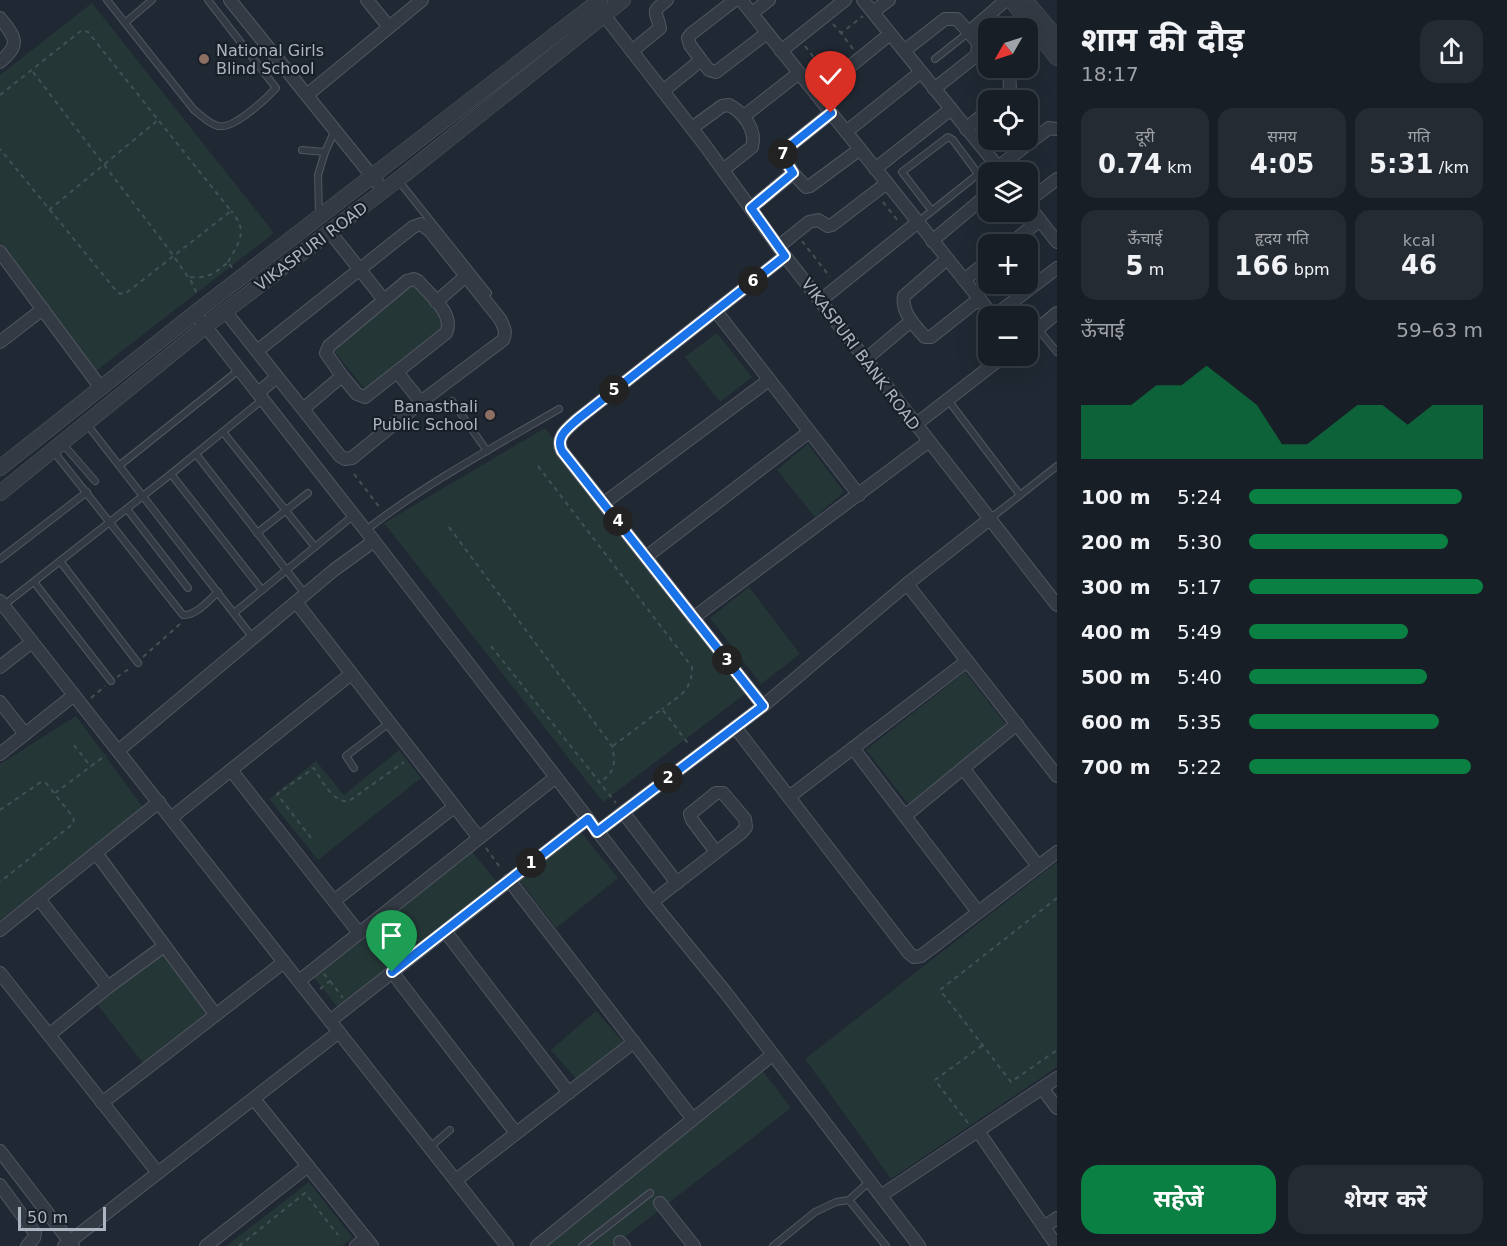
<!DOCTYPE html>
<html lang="hi">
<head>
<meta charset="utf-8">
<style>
	body { margin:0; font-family:"DejaVu Sans","Noto Sans Devanagari",sans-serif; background:#252b32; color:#f1f3f6; height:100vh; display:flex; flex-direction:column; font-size:22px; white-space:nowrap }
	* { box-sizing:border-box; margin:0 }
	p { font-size:20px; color:#9fa2a7 }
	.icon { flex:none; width:33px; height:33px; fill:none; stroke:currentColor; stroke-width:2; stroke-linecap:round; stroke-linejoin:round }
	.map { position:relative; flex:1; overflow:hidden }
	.side { display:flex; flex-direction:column; background:#181e26; width:450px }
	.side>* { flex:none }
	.needle { width:39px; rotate:231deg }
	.fabs { position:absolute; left:978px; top:18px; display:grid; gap:12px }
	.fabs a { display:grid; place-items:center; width:60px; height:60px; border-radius:12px; background:#181e26; box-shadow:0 6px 24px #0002,0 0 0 2px #363c43; font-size:30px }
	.scale { position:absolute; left:18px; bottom:15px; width:88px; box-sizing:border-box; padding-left:6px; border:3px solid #adb4c1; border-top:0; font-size:16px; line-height:21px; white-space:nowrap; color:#adb4c1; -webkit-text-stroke:4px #191f28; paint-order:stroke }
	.pin { position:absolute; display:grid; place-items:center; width:51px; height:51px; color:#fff; margin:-62px -26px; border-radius:50% 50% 50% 0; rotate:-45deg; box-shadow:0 0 6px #0007 }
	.pin .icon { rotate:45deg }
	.km { position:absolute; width:30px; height:30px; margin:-15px; border-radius:50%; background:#222; color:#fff; font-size:16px; line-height:30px; text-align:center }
	.round { display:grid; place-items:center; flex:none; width:63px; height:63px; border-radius:18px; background:#252b32 }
	.summary { display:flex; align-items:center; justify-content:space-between; height:102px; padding:0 24px }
	h1 { font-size:33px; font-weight:700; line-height:45px }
	.figures { display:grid; grid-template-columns:repeat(3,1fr); gap:9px; height:102px; padding:6px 24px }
	.figures div { display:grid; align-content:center; border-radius:15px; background:#252b32; text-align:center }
	.figures b { font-size:26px; font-weight:700 }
	.figures small { font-size:16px; font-weight:400 }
	.figures p { font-size:16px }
	.chart { height:168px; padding:12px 24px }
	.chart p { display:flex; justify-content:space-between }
	.chart svg { width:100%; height:108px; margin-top:6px; fill:#0b8043; opacity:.7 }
	.primary-button { display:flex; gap:12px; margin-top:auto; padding:12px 24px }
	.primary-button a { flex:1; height:69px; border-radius:18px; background:#0b8043; color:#fff; font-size:24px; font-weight:700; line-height:69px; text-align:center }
	.primary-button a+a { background:#252b32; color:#f1f3f6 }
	ul { padding:0 24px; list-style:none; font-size:20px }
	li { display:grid; grid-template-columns:96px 72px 1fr; align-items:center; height:45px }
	li i { height:15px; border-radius:8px; background:#0b8043 }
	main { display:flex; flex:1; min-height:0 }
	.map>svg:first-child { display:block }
	.green { fill:#253636 }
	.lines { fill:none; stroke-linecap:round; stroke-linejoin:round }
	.service-casing { stroke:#515762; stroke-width:8 }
	.minor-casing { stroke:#515762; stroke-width:14 }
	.tertiary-casing { stroke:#515762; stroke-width:16 }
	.path { stroke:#425154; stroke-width:2; stroke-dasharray:4.5 4.5; stroke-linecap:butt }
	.service { stroke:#333a44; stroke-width:6 }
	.minor { stroke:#333a44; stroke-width:12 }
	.tertiary { stroke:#333a44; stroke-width:15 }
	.route-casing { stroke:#fff; stroke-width:12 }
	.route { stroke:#1a73e8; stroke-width:8 }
	.education-dot { fill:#8d6e63; stroke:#191f28; stroke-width:2 }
	.labels { text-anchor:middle; stroke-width:4.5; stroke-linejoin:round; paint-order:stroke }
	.poi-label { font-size:16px; fill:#adb4c1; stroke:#191f28; text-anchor:start }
	.street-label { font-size:16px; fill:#adb4c1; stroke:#191f28 }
</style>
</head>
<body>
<main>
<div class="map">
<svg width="1057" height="1246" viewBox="0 0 1057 1246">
	<rect width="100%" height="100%" fill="#202833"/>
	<!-- green -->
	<g class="green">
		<polygon points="92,3 274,233 96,371 0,251 0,75"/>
		<polygon points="415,283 450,327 368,393 333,350"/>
		<polygon points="717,333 752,377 720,402 685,357"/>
		<polygon points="545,428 750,690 603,802 384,523"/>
		<polygon points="808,444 844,492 815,517 777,470"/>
		<polygon points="749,587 800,654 761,684 710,618"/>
		<polygon points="965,672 1009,728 910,806 866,750"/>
		<polygon points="76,716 145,810 0,920 0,764"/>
		<polygon points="399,750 421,778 318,860 269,799 316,761 344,795"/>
		<polygon points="580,831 618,878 556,928 519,880"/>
		<polygon points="470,849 500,886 342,1013 313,976"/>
		<polygon points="1057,862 1057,1067 891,1179 805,1059"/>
		<polygon points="166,951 212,1010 143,1063 97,1004"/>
		<polygon points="596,1011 623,1042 578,1081 551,1050"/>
		<polygon points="763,1071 791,1108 613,1246 542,1246"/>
		<polygon points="309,1182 353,1238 342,1246 226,1246"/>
	</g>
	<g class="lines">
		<defs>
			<g id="service">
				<path d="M107 0 194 110C201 115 209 124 218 126 233 130 266 99 276 88L208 0"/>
				<polyline points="125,23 152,0"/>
				<polyline points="935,59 969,32"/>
				<polyline points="302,150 325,152"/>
				<polyline points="398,180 488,293"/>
				<polyline points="319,214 318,175 325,152 335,130"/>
				<polyline points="918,222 977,175 976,171 953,140 948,137 902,172 932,211"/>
				<polyline points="1038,329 1057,352"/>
				<polyline points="948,400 1020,495"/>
				<polyline points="452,401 487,451"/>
				<polyline points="86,423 253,638"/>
				<polyline points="223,432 315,547"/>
				<polyline points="62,443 95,481"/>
				<path d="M54 452 183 615C196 616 209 600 218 592"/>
				<polyline points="196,454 305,594"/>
				<polyline points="120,465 239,370"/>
				<polyline points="171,474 262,590"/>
				<polyline points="127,509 188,588"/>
				<polyline points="991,518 1057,466"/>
				<path d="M366 530C425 484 494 447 559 409"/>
				<polyline points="257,533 308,493"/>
				<polyline points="0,559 87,492"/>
				<polyline points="60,561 138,663"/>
				<polyline points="34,582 111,681"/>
				<polyline points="4,605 171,474 262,400"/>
				<polyline points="234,613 354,515"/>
				<polyline points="354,768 346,756 389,723"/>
				<polyline points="430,1147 450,1130"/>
				<polyline points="849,1200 886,1246"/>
				<polyline points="582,1246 650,1193"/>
				<polyline points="773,1246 815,1212 836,1202 849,1200 870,1181"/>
			</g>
			<g id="minor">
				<polyline points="230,0 384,191"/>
				<polyline points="367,0 389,27"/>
				<polyline points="741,0 993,316"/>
				<polyline points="863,0 1002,172"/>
				<polyline points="873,12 889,0"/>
				<polyline points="752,13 769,0"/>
				<polyline points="604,15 704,144 785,256 1057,605"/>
				<path d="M0 18C16 38 21 44 0 62"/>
				<polyline points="969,32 1006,0"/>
				<path d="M632 51 660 28C657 10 649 14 667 0"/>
				<polyline points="781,51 845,0"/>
				<polyline points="904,51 945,19 957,19 978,43 977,55 934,89"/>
				<polyline points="1028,51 1042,39"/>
				<polyline points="701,60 709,70 716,72 767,33"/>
				<polyline points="663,91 701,60 690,45 688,38 691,34 735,0"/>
				<polyline points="816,94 890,34"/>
				<polyline points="307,95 422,0"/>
				<polyline points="1000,100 1010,90 1009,68"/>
				<polyline points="744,116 799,73"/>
				<path d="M692 128 722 106 729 105C743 112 757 130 752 147L723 170"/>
				<polyline points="966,129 988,110"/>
				<polyline points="846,132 921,72"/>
				<polyline points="998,167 1049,128 1057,129"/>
				<polyline points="875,169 951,109"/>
				<polyline points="793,173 783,157 786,149 831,113"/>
				<polyline points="1028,201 1057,179"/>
				<polyline points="1028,205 1057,242"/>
				<polyline points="751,208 793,173 806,187 810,186 860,149"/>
				<polyline points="330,232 384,300"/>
				<polyline points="932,241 988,194"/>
				<polyline points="1010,244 1040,220"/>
				<polyline points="778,247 809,222 818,220 828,226 832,225 887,183"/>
				<polyline points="0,252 101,388"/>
				<path d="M947 259 904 296C901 312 915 326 925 337H931L979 299"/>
				<polyline points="964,280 988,261"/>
				<polyline points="821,300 918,222"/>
				<polyline points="436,302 466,276"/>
				<polyline points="715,310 859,495"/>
				<path d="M225 311 340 456 345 459 352 458 426 398 503 340C507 332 504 327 500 319L430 231 421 224 413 227 257 351"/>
				<polyline points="195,313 374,541 652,902 726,993 919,1246"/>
				<polyline points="994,316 1057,268"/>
				<polyline points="1028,337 1057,313"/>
				<polyline points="0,342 43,309"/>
				<polyline points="866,359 911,321"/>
				<polyline points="397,372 421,402"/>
				<polyline points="258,393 277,377"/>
				<path d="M303 409 342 376 357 394 365 397 446 333C455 314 430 295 418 281L414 279 407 281 329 346 326 353 342 376"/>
				<polyline points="915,425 1004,356"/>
				<polyline points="604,503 769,380"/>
				<polyline points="646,557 809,432"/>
				<polyline points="907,584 1057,776"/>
				<polyline points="0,601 507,1246"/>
				<polyline points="296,602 479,838"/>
				<polyline points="693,618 928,442"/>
				<polyline points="0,667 32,642"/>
				<polyline points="0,702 25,734"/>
				<path d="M763 706 562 451C555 437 567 429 578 419L785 256"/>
				<polyline points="735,727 909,953 914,957 921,956 1057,852"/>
				<polyline points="853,748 978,912"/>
				<polyline points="118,751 334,570 374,541"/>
				<polyline points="0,754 74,695"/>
				<polyline points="963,768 1038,866"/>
				<polyline points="231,770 359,933"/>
				<polyline points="789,797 967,661"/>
				<polyline points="623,812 677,883"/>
				<polyline points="905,816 1017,724"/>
				<polyline points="171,818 351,674"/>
				<polyline points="597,832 763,706 907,584 991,518"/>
				<polyline points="96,853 215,1014"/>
				<polyline points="509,880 692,1118"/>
				<polyline points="39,899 108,987"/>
				<polyline points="334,901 454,807"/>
				<polyline points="652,902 741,833 746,827 745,819 723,793 716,793 690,814 692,820 716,852"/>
				<polyline points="0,930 159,802"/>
				<polyline points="445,931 569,1093"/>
				<polyline points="392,972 516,1133"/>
				<polyline points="0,973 158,1173"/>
				<polyline points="299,981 556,777"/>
				<polyline points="330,1021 588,819"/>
				<polyline points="49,1035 108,987 164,946"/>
				<polyline points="1042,1088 1057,1108"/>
				<polyline points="254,1099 372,1246"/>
				<polyline points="102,1103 284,962"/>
				<polyline points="978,1131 1057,1246"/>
				<polyline points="0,1151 73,1246"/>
				<polyline points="456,1180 634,1042"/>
				<polyline points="0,1185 35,1233 34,1238 27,1246"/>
				<polyline points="882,1195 1057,1078"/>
				<polyline points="660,1203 694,1246"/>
				<polyline points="1044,1227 1057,1218"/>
				<polyline points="620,1242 624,1246"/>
				<polyline points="64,1246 339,1032"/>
				<polyline points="206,1246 308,1166"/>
				<polyline points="356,1246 366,1238"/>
				<polyline points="537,1246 772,1055"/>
			</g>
			<g id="tertiary">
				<polyline points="1011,0 1057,58"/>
				<polyline points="1025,0 1057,38"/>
				<polyline points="0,468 195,313 600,0"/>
				<polyline points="0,493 206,326 404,175 623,0"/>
			</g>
		</defs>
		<!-- service casing -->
		<use href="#service" class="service-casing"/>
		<!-- minor casing -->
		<use href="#minor" class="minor-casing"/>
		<!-- tertiary casing -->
		<use href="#tertiary" class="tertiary-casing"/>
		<!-- path -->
		<g class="path">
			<polyline points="833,24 841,33"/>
			<polyline points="805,46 815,59"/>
			<polyline points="853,49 841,33 863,16"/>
			<polyline points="808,65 815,59 824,71"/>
			<polyline points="33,72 167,247 191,281 197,294"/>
			<polyline points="0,95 82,30 88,32 231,211 130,290 124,294 118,293 0,149"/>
			<polyline points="883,202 899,222 898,223"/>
			<polyline points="49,210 158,120"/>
			<polyline points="802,241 830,277"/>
			<path d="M228 262C239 242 249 231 231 211"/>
			<path d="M190 277C207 279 216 273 228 262L233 269"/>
			<path d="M538 466 692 667C692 691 680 695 662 709"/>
			<polyline points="354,474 380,508"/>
			<path d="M449 527 612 746C616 764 615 772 600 782"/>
			<polyline points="491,646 616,803"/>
			<polyline points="143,657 181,623"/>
			<polyline points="117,677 132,667"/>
			<polyline points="91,698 105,686"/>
			<polyline points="74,745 91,767"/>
			<polyline points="613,746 662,709 690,746"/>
			<polyline points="55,793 106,755"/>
			<polyline points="0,810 41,782 46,783 73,817 74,823 0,882"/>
			<path d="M311 838 277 794 314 768C321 779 333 804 349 801L404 762"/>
			<polyline points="486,848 502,870"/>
			<polyline points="1057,898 940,990 1011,1082 1057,1050"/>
			<polyline points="386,925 404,949"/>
			<polyline points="330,981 343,998"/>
			<polyline points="320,989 330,981 324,974"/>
			<polyline points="968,1123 935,1080 983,1045"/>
			<polyline points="239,1246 305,1193 338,1235"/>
		</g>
		<!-- service -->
		<use href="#service" class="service"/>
		<!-- minor -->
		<use href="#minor" class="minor"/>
		<!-- tertiary -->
		<use href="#tertiary" class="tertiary"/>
	</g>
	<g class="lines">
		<defs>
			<path id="route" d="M392 972 588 819 597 832 763 706 562 451C555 437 567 429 578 419L785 256 751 208 793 173 783 157 786 149 831 113"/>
		</defs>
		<!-- route casing -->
		<use href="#route" class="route-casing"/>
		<!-- route -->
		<use href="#route" class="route"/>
	</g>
	<!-- markers -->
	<g class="education-dot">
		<circle cx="204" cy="59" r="6"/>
		<circle cx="490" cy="415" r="6"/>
	</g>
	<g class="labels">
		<!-- poi labels -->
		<g class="poi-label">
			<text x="216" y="56">National Girls<tspan x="216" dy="18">Blind School</tspan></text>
			<text x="478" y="412" text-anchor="end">Banasthali<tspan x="478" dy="18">Public School</tspan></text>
		</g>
		<!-- street labels -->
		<g class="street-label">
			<text transform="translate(311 246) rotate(-37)" y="6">VIKASPURI ROAD</text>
			<text transform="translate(861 354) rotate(53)" y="6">VIKASPURI BANK ROAD</text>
		</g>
	</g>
</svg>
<div class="fabs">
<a><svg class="needle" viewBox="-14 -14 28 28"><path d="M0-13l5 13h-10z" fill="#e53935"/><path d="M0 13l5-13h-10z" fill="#9fa2a7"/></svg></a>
<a><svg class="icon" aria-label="locate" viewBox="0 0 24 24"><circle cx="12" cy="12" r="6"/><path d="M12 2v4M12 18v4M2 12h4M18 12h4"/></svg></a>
<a><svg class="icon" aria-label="layers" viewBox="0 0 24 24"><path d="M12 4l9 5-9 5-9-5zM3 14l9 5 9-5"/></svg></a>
<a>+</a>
<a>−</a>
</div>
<div class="scale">50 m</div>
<div class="pin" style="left:392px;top:972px;background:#1e9e55"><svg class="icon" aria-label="arrive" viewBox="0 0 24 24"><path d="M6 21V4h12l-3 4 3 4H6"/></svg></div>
<div class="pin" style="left:831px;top:113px;background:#d93025"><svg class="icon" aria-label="check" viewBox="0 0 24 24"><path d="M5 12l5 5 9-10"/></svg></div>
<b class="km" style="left:531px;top:863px">1</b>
<b class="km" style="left:668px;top:778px">2</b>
<b class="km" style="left:727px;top:660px">3</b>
<b class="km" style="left:618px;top:521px">4</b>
<b class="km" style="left:614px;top:390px">5</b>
<b class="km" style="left:753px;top:281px">6</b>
<b class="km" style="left:783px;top:154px">7</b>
</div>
<section class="side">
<div class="summary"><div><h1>शाम की दौड़</h1><p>18:17</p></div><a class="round"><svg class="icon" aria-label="share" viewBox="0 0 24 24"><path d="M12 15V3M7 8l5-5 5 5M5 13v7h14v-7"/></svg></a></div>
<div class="figures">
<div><p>दूरी</p><b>0.74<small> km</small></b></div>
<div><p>समय</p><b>4:05</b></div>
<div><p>गति</p><b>5:31<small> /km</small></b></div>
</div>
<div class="figures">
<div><p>ऊँचाई</p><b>5<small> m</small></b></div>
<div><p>हृदय गति</p><b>166<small> bpm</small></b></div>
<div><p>kcal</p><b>46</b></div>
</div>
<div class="chart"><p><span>ऊँचाई</span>59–63 m</p>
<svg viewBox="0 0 160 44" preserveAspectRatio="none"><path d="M0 44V22L10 22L20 22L30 14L40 14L50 6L60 14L70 22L80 38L90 38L100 30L110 22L120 22L130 30L140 22L150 22L160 22V44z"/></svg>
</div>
<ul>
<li><b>100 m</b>5:24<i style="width:91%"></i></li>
<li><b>200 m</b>5:30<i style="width:85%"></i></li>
<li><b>300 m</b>5:17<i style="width:100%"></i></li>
<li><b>400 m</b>5:49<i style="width:68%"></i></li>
<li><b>500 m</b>5:40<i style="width:76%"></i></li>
<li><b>600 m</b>5:35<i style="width:81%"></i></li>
<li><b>700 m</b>5:22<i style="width:95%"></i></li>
</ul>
<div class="primary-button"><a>सहेजें</a><a>शेयर करें</a></div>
</section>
</main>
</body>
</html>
